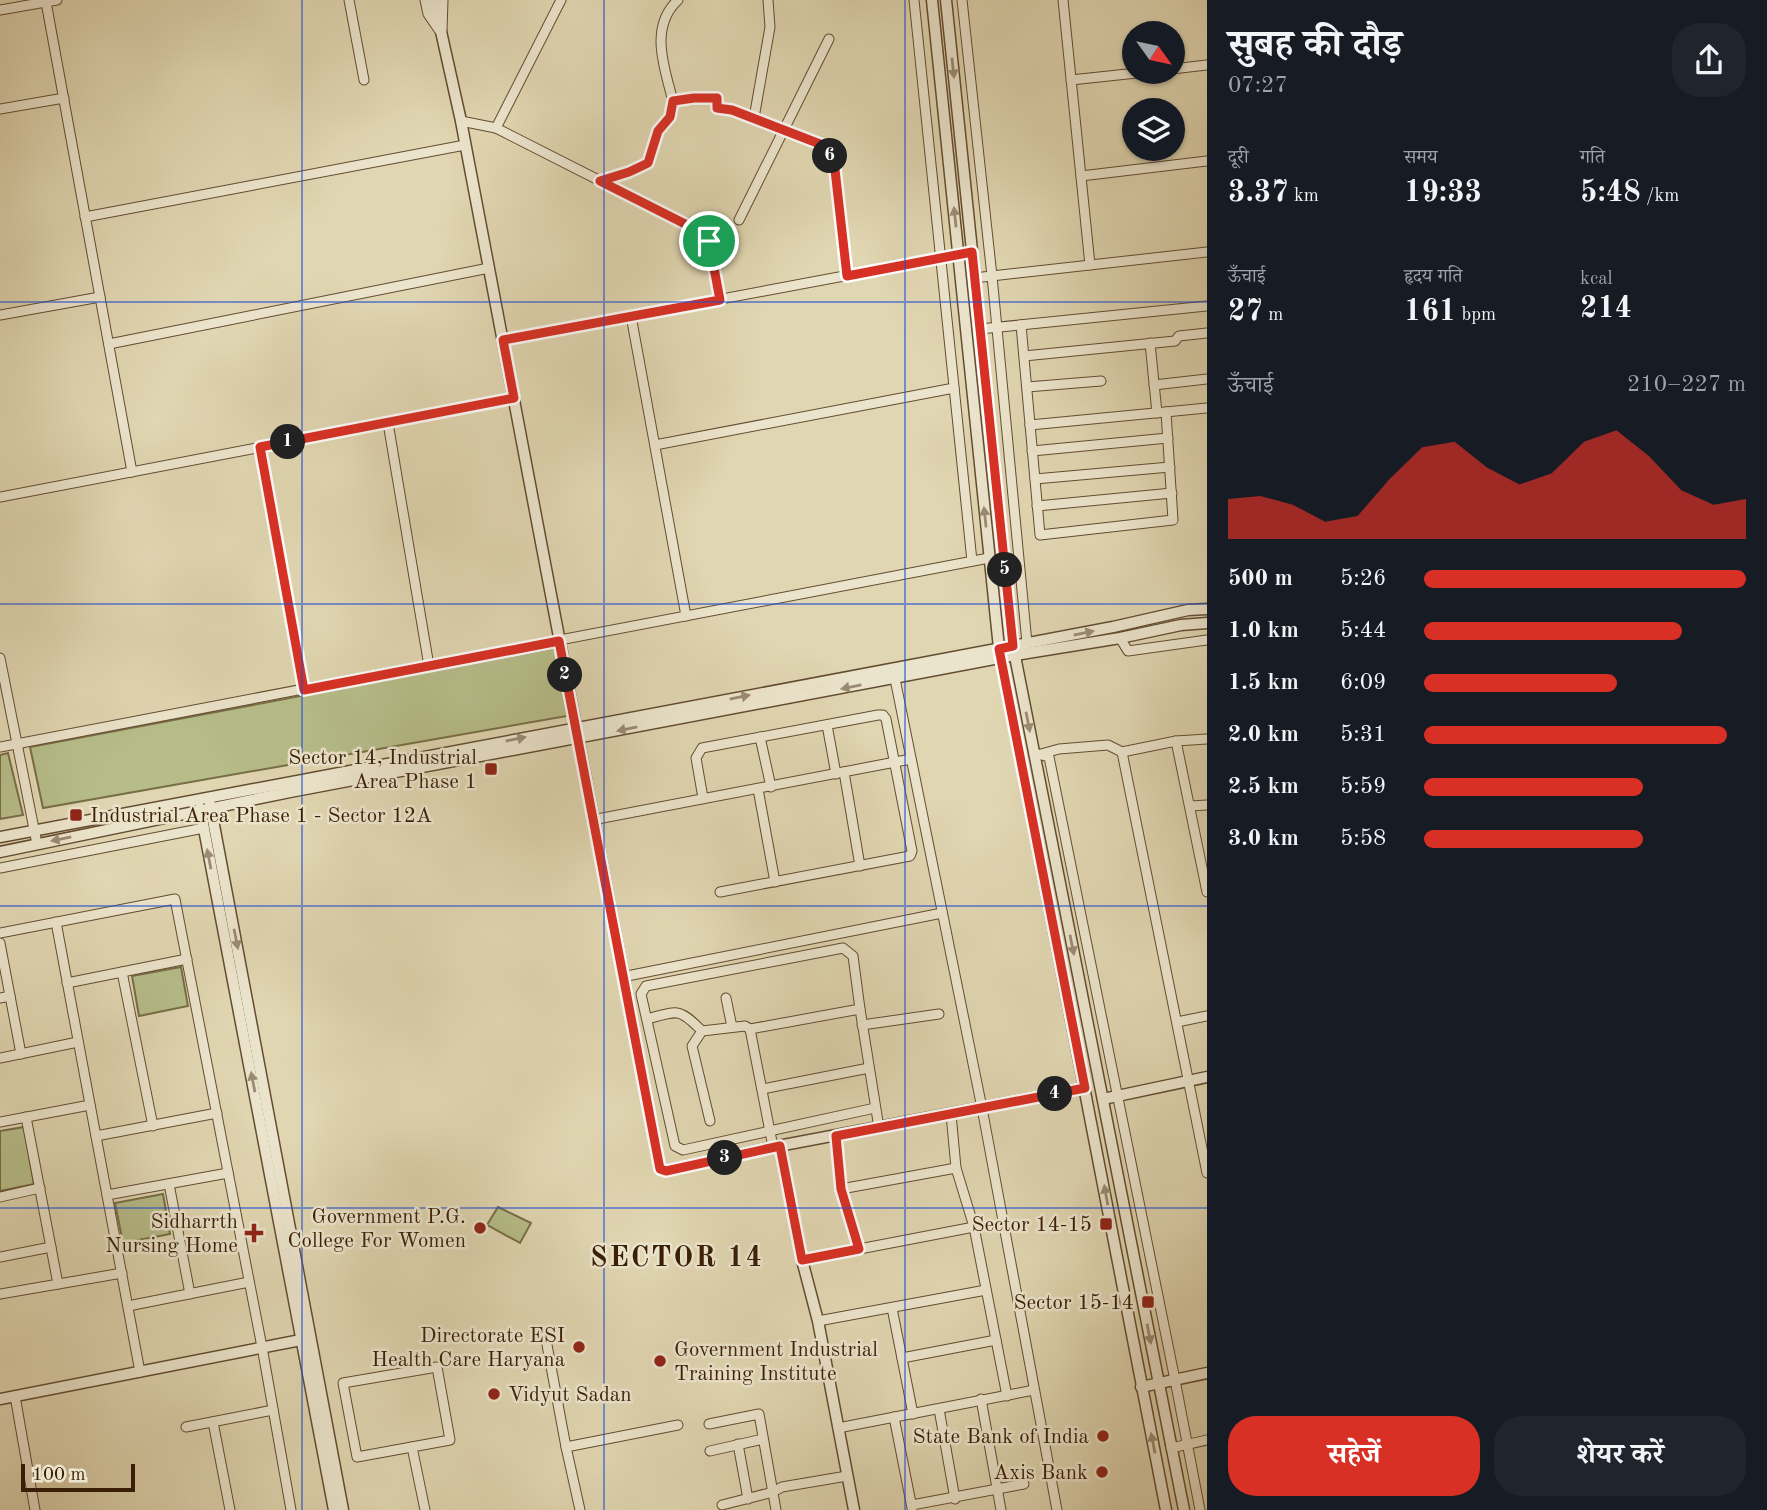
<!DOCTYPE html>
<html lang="hi">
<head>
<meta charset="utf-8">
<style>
	body { margin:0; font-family:"Old Standard TT","Noto Serif Devanagari",serif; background:#20242c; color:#f1f3f6; height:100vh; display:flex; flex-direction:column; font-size:26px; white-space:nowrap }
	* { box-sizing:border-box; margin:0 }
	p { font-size:23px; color:#9ea1a6 }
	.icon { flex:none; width:38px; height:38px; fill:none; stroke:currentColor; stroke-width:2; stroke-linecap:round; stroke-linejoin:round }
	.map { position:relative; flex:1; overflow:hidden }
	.sheet { display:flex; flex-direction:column; background:#171b24; width:560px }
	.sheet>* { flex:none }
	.needle { width:46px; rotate:123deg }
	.buttons { position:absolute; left:1122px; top:21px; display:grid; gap:14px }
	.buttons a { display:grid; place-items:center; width:63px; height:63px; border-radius:50%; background:#171b24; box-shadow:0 2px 5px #0004; font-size:35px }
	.scale { position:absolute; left:21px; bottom:18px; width:114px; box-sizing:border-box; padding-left:7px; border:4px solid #3a1e05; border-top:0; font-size:19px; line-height:24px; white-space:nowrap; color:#3a1e05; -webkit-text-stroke:5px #ebe4cc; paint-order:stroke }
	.pin { position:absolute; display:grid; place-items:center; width:60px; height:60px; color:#fff; margin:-30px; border:4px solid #fff; border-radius:50%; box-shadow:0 2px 7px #0007 }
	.km { position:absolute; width:35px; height:35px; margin:-18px; border-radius:50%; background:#222; color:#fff; font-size:19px; line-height:35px; text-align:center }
	.round { display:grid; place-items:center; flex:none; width:74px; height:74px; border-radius:28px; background:#20242c }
	.head { display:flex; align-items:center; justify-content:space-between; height:119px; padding:0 21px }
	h1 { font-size:38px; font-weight:700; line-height:52px }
	.figures { display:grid; grid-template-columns:repeat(3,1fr); gap:10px; height:119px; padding:7px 21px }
	.figures div { display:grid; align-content:center }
	.figures b { font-size:30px; font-weight:700 }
	.figures small { font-size:19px; font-weight:400 }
	.figures p { font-size:19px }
	.chart { height:196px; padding:14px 21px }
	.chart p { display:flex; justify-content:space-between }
	.chart svg { width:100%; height:126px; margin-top:7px; fill:#d93025; opacity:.7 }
	.primary-button { display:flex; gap:14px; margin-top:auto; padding:14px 21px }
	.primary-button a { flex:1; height:80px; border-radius:28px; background:#d93025; color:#fff; font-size:28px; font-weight:700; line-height:80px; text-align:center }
	.primary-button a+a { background:#20242c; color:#f1f3f6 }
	ul { padding:0 21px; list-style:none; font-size:23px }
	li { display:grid; grid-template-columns:112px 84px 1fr; align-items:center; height:52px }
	li i { height:18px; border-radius:9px; background:#d93025 }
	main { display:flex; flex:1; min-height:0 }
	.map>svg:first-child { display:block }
	.green { fill:#b6bd89; stroke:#786e47; stroke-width:2 }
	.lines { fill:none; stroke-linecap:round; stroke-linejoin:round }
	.minor-casing { stroke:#644c30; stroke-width:11 }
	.tertiary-casing { stroke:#644c30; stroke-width:13 }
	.minor { stroke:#ebe4cc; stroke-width:9 }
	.tertiary { stroke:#ebe4cc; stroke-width:10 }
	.oneway { fill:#9b8b72 }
	.route-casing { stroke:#fff; stroke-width:14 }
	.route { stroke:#d93025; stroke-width:9 }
	.grid { fill:none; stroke:#1d4ed8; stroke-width:2; stroke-opacity:0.55 }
	.poi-dot { fill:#8f2418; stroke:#ebe4cc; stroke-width:2.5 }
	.labels { text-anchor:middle; stroke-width:5; stroke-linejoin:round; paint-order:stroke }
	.poi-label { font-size:21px; fill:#3a1e05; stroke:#ebe4cc; text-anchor:end }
	.district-label { font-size:28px; font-weight:bold; letter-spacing:2px; fill:#3a1e05; stroke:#ebe4cc }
</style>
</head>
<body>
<main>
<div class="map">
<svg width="1207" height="1510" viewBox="0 0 1207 1510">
	<rect width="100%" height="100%" fill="#e0d6b1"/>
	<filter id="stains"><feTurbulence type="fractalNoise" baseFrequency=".00286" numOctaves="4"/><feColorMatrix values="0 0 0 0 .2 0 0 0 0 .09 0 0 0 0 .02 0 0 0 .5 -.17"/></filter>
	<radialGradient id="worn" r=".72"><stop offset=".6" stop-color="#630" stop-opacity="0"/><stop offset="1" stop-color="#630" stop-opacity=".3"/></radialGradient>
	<!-- green -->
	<g class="green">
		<polygon points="555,648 567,716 43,808 30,747"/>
		<polygon points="8,753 23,815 0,819 0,755"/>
		<polygon points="181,967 188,1006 139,1016 132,976"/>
		<polygon points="24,1127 34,1184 0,1191 0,1131"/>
		<polygon points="163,1194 170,1234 123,1243 115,1203"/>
		<polygon points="498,1207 531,1223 520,1243 487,1225"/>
	</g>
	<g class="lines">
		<defs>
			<g id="minor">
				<polyline points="349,0 364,80"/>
				<polyline points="425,0 428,14 439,30"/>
				<polyline points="561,0 496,128 699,231 709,241 720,300"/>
				<polyline points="914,0 972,561"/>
				<polyline points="962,0 992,276 1027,643"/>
				<polyline points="1063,0 1090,265"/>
				<polyline points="46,2 132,472"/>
				<polyline points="0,10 57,0"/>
				<polyline points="442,30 443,0"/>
				<polyline points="1172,69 1207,65"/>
				<polyline points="1071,80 1146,72"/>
				<path d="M673 101C664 67 649 27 678 0"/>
				<polyline points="0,109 64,98"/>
				<polyline points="754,118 770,27 768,0"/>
				<polyline points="461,121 496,128"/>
				<polyline points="1081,176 1207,161"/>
				<polyline points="600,181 629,172 648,163 658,131 670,117 673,101 717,98 717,108 732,110 820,144 834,161 847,276"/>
				<polyline points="85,217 465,145"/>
				<polyline points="739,220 829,39"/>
				<polyline points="974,278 1207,252"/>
				<polyline points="0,315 100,297"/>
				<polyline points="631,316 686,616"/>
				<polyline points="1021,325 1040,535 1173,520 1166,412"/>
				<polyline points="980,329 1207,306"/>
				<polyline points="503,340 972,252"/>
				<polyline points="1150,343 1157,413"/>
				<polyline points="109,344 489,268"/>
				<polyline points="1024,356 1175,341 1179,336 1207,333"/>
				<polyline points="1154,385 1207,379"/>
				<polyline points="1027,387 1101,381"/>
				<polyline points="388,423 429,666"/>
				<polyline points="1030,425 1207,408"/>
				<polyline points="655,445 954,388"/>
				<polyline points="260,447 304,690"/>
				<polyline points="1032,451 1168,438"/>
				<polyline points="1035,479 1170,467"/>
				<polyline points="0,497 514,399"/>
				<polyline points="1037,506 1172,493"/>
				<polyline points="1120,638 1128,651 1207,640"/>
				<polyline points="0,658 37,844"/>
				<polyline points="894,674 982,1108 1057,1510"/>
				<polyline points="827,725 836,774"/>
				<polyline points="760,737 771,787"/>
				<polyline points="1176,741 1207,892"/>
				<polyline points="0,747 989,558"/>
				<polyline points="1122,752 1207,1173"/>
				<polyline points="1034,753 1049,757 1175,1380 1200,1510"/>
				<polyline points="1041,754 1059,749 1108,745 1122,752 1176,741 1207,739"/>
				<polyline points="844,772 860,866"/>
				<polyline points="758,789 775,882"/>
				<polyline points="703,798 696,758 702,748 878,715 883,715 886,719 912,851 910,856 720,892"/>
				<polyline points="1191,806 1207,805"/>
				<polyline points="592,820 911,759"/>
				<polyline points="0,868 204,828"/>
				<polyline points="56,922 140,1372"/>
				<polyline points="0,933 175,899 262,1347 291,1510"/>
				<polyline points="0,943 21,1054"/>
				<polyline points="122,972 153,1126"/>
				<polyline points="622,977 942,913"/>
				<polyline points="67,983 187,959"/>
				<polyline points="0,998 10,996"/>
				<polyline points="726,998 732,1027"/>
				<polyline points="860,1009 853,956 843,948 646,986 641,994 675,1146 683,1150 875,1108"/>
				<path d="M647 1019C678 1011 678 1007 702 1031"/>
				<polyline points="1177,1022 1207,1016"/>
				<polyline points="862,1025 939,1014"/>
				<polyline points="0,1058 78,1042"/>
				<polyline points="762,1089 869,1068"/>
				<polyline points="951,1114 956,1168 974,1227 1007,1396"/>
				<polyline points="26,1117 58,1284"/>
				<polyline points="710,1121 692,1046 702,1031 745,1026 750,1029"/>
				<polyline points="0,1122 90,1105"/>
				<polyline points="96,1136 217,1113"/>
				<polyline points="836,1136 841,1189 859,1249"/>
				<polyline points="773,1147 750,1029 860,1009 879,1128"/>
				<polyline points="169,1184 190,1294"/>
				<polyline points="841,1189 956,1168"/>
				<polyline points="107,1195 228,1173"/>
				<polyline points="0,1197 40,1188"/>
				<polyline points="0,1257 51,1247"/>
				<polyline points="802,1260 974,1227"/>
				<polyline points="0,1294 122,1273"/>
				<polyline points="128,1306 249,1282"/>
				<polyline points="892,1308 913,1414"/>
				<polyline points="818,1321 986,1290"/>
				<polyline points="547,1345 566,1447"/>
				<polyline points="902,1358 996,1340"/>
				<polygon points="437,1367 450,1440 357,1457 343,1383"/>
				<polyline points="15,1396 35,1510"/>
				<polyline points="981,1399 1001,1510"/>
				<polyline points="939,1409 955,1499"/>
				<polyline points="894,1417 912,1508"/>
				<polyline points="213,1422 230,1510"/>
				<polyline points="709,1424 759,1414 776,1510"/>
				<polyline points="186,1427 273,1410"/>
				<polyline points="838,1428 1034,1390"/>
				<polyline points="738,1444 748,1499"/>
				<polyline points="412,1447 425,1510"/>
				<polyline points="1171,1448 1207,1440"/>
				<polyline points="710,1451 763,1439"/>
				<polyline points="722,1505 773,1492 782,1487 847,1476"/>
				<polyline points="912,1505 1024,1484"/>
				<polyline points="580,1510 566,1447 678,1425"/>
			</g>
			<g id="tertiary">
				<polyline points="434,0 461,121 660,1169 666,1171 773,1147 1085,1088"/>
				<polyline points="932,0 999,648 1166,1510"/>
				<polyline points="946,0 1013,646 1184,1510"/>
				<polyline points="210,804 343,1510"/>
				<polyline points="200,808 334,1510"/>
				<polyline points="0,837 1113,627 1188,610 1207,609"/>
				<polyline points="0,852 290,792 1015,655 1120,638 1181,625 1207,623"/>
				<polyline points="1103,1099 1207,1077"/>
				<polyline points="780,1146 802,1260 818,1321 854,1510"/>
				<polyline points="1141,1387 1207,1373"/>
				<polyline points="0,1399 306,1339"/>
			</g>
		</defs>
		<!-- minor casing -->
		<use href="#minor" class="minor-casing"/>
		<!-- tertiary casing -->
		<use href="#tertiary" class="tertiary-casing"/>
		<!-- minor -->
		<use href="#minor" class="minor"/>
		<!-- tertiary -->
		<use href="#tertiary" class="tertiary"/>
	</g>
	<!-- one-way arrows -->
	<defs><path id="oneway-solid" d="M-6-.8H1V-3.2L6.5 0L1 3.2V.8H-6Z" transform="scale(1.75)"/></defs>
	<g class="oneway">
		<use href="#oneway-solid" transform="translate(953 68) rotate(84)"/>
		<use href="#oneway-solid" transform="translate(955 217) rotate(-96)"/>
		<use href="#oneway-solid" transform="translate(985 517) rotate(-96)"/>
		<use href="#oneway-solid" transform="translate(1084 633) rotate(-11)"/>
		<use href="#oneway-solid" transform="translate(851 687) rotate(169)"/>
		<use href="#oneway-solid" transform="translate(740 697) rotate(-11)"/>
		<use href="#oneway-solid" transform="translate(1028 722) rotate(79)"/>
		<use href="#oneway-solid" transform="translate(627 729) rotate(169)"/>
		<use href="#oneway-solid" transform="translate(516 739) rotate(-11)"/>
		<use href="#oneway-solid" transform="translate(61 839) rotate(169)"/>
		<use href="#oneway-solid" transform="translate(209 859) rotate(-101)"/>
		<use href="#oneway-solid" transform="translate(236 939) rotate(79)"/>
		<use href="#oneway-solid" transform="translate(1072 945) rotate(79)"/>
		<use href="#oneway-solid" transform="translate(253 1082) rotate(-101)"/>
		<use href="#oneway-solid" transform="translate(1106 1195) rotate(-100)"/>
		<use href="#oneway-solid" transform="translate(1149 1334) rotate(79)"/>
		<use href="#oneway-solid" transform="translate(1153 1443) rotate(-101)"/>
	</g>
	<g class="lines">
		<defs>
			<polygon id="route" points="694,98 717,98 717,108 732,110 820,144 834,161 847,276 972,252 1013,646 999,649 1085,1088 836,1136 841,1189 859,1249 802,1260 780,1146 666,1171 660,1169 559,641 304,690 260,447 514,398 503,340 720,300 709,241 699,231 600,181 629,172 648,163 658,131 670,117 673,101"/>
		</defs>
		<!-- route casing -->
		<use href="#route" class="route-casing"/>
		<!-- route -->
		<use href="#route" class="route"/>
	</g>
	<!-- grid -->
	<path class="grid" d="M302 0V1510M604 0V1510M905 0V1510M0 302H1207M0 604H1207M0 906H1207M0 1208H1207"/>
	<!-- markers -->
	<g class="poi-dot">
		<rect x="484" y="762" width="14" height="14" rx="3.5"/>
		<rect x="69" y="808" width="14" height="14" rx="3.5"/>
		<rect x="1099" y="1217" width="14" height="14" rx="3.5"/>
		<circle cx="480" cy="1228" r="7"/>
		<path d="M250.5 1222.5h7v7h7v7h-7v7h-7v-7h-7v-7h7z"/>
		<rect x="1141" y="1295" width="14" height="14" rx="3.5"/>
		<circle cx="579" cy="1347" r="7"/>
		<circle cx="660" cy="1361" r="7"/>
		<circle cx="494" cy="1394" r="7"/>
		<circle cx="1103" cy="1436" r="7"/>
		<circle cx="1102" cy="1472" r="7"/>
	</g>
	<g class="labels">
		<!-- poi labels -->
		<g class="poi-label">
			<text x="477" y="764">Sector 14, Industrial<tspan x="477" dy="24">Area Phase 1</tspan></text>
			<text x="90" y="822" text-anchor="start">Industrial Area Phase 1 - Sector 12A</text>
			<text x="466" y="1223">Government P.G.<tspan x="466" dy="24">College For Women</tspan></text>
			<text x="238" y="1228">Sidharrth<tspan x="238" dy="24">Nursing Home</tspan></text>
			<text x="1092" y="1231">Sector 14-15</text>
			<text x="1134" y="1309">Sector 15-14</text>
			<text x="565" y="1342">Directorate ESI<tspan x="565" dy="24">Health Care Haryana</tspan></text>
			<text x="674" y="1356" text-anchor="start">Government Industrial<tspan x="674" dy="24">Training Institute</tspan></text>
			<text x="508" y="1401" text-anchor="start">Vidyut Sadan</text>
			<text x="1089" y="1443">State Bank of India</text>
			<text x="1088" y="1479">Axis Bank</text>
		</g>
		<!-- district labels -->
		<g class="district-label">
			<text x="677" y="1266">SECTOR 14</text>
		</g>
	</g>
	<rect width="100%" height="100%" filter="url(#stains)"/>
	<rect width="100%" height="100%" fill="url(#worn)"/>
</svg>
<div class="buttons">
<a><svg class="needle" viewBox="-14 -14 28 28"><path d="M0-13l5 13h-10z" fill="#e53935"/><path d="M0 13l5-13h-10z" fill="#9ea1a6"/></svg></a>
<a><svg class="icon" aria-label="layers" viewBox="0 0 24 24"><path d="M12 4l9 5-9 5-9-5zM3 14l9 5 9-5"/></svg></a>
</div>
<div class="scale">100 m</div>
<div class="pin" style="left:709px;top:241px;background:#1e9e55"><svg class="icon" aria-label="arrive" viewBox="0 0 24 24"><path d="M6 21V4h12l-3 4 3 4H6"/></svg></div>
<b class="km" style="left:288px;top:442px">1</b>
<b class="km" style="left:565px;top:675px">2</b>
<b class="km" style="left:725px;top:1158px">3</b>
<b class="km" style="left:1055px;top:1094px">4</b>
<b class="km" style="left:1005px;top:570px">5</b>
<b class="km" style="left:830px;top:156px">6</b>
</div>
<section class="sheet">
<div class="head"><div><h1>सुबह की दौड़</h1><p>07:27</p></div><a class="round"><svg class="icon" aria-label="share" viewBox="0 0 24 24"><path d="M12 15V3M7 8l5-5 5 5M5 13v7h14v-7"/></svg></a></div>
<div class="figures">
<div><p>दूरी</p><b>3.37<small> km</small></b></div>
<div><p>समय</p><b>19:33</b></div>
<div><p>गति</p><b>5:48<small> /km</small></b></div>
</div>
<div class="figures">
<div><p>ऊँचाई</p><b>27<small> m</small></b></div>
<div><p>हृदय गति</p><b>161<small> bpm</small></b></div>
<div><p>kcal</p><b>214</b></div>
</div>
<div class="chart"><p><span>ऊँचाई</span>210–227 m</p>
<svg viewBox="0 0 160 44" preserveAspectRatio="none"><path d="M0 44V30L10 29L20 32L30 38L40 36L50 23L60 12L70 10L80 19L90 25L100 21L110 10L120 6L130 15L140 27L150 32L160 30V44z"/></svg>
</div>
<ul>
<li><b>500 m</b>5:26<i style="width:100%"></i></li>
<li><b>1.0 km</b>5:44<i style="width:80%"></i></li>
<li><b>1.5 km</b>6:09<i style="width:60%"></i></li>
<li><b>2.0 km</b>5:31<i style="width:94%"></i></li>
<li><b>2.5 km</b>5:59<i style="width:68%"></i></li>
<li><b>3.0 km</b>5:58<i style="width:68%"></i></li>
</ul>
<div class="primary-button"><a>सहेजें</a><a>शेयर करें</a></div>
</section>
</main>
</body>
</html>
